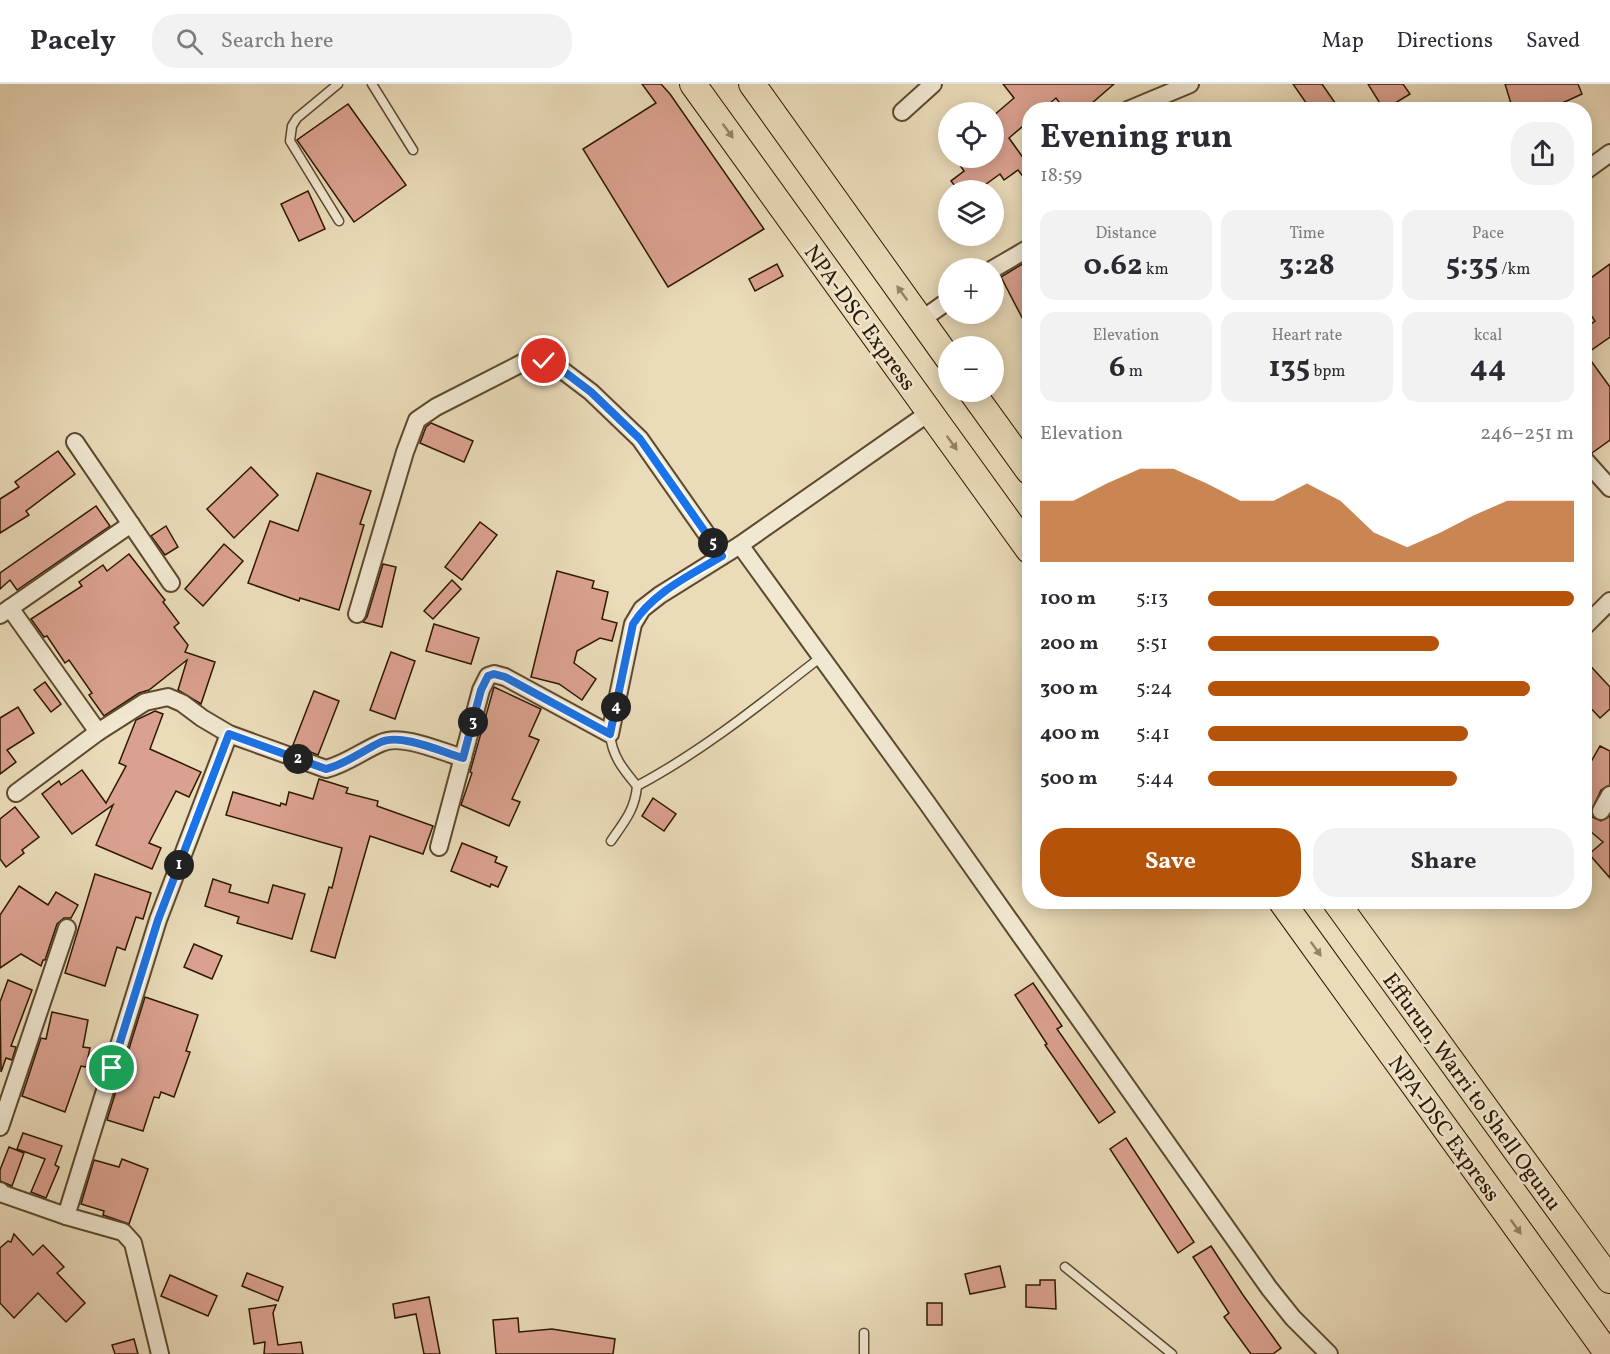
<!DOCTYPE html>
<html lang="en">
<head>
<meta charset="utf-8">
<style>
	body { margin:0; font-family:Vollkorn,serif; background:#f2f2f3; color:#2b2b33; height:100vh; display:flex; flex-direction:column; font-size:22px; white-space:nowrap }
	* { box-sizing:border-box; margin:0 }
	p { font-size:20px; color:#7c7c81 }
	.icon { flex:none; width:33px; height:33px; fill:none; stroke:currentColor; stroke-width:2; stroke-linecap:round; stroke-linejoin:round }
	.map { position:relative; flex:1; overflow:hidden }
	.details { position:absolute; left:1022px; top:18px; width:570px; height:807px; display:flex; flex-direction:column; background:#fff; border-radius:24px; box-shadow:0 3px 15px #0003 }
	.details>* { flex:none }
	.fabs { position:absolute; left:938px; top:18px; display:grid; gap:12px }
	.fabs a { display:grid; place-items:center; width:66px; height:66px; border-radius:50%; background:#fff; box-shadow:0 3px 15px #0003; font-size:30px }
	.pin { position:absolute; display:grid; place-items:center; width:51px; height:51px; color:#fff; margin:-26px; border:3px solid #fff; border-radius:50%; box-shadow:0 2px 6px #0007 }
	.km { position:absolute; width:30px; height:30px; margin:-15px; border-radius:50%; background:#222; color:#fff; font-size:16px; line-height:30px; text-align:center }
	.round { display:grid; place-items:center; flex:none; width:63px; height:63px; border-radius:24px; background:#f2f2f3 }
	.overview { display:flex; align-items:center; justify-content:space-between; height:102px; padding:0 18px }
	h1 { font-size:33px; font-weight:700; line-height:45px }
	.metrics { display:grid; grid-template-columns:repeat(3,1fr); gap:9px; height:102px; padding:6px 18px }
	.metrics div { display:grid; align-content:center; border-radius:15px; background:#f2f2f3; text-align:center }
	.metrics b { font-size:30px; font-weight:700 }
	.metrics small { font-size:16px; font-weight:400 }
	.metrics p { font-size:16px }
	.chart { height:168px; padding:12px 18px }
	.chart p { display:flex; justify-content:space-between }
	.chart svg { width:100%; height:108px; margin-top:6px; fill:#b45309; opacity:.7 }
	.action { display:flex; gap:12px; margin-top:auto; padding:12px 18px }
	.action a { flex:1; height:69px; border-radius:24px; background:#b45309; color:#fff; font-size:24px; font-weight:700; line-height:69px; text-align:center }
	.action a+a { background:#f2f2f3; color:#2b2b33 }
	ul { padding:0 18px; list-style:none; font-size:20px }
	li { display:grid; grid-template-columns:96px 72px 1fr; align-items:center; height:45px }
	li i { height:15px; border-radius:8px; background:#b45309 }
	header { display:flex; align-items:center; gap:36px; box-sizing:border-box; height:84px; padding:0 30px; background:#fff; border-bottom:2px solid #e1e1e2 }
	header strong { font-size:28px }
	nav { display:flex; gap:33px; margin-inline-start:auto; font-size:21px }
	.search { width:420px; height:54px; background:#f2f2f3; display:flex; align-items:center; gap:15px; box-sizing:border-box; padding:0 21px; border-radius:24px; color:#7c7c81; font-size:22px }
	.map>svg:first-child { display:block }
	.building { fill:#dba190; stroke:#2e1800; stroke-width:1.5 }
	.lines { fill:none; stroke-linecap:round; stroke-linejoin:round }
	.lane-casing { stroke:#5d492e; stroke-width:11 }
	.street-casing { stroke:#5d492e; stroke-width:20 }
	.primary-casing { stroke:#2e1800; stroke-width:28 }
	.lane { stroke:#f1e8d2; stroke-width:8 }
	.street { stroke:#f1e8d2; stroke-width:16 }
	.primary { stroke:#eadbb9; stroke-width:26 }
	.oneway { fill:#958366 }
	.route-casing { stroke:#fff; stroke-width:12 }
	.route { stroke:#1a73e8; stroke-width:8 }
	.labels { text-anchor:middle; stroke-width:5; stroke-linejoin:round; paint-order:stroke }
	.street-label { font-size:22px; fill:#2e1800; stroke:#f1e8d2 }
</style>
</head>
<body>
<header>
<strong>Pacely</strong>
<div class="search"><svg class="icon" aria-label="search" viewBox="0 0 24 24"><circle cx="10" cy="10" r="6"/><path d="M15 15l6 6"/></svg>Search here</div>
<nav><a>Map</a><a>Directions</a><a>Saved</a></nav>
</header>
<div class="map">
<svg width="1610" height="1270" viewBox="0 0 1610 1270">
	<rect width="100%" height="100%" fill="#eadbb9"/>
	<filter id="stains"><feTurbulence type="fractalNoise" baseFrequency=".00333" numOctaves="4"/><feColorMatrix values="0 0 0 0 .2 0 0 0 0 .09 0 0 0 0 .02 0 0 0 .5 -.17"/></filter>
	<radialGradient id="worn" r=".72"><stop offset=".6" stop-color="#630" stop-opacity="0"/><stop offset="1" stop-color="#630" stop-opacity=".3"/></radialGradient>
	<!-- building -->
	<g class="building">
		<polygon points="642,0 661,0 670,10 764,145 668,203 583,65 656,19"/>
		<polygon points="1003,0 1114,0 1084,26 1065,26 1056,14 1042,26 1029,26 1029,37 1009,54 1029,82 1029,100 1018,86 1004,96 1000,90 978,106 958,106 951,97 964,87 955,74 993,74 993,32 1014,14"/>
		<polygon points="1293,0 1322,0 1340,26 1311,26"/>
		<polygon points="1368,0 1403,0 1410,10 1384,26"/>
		<polygon points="1505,0 1578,0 1582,10 1547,26 1513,26"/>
		<polygon points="348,20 406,101 354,138 297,56"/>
		<polygon points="308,107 325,145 299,157 281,120"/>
		<polygon points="1029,176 1029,247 1001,193"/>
		<polygon points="777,180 783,192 755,207 749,195"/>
		<polygon points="1610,180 1610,253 1586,270 1610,303 1610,356 1592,369 1584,365 1584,245 1595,237 1584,221 1584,199"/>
		<polygon points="431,339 473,357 464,378 420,359 426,343"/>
		<polygon points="58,367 75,390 26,427 29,431 0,449 0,415 19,403 15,398"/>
		<polygon points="251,383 278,411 234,454 207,425"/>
		<polygon points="317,389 371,407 360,440 364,441 339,526 300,514 299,517 248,499 270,437 298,447"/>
		<polygon points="96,422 110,442 17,506 10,496 0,505 0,489"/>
		<polygon points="480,438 497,451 462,496 445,483"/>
		<polygon points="166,442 178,463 165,471 151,452"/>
		<polygon points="224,460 243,477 203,522 185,505"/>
		<polygon points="129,470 165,516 163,518 179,539 174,543 188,561 185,568 215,578 201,620 178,606 187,576 149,606 139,609 104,632 89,611 92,609 69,576 65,579 47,552 44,553 31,535 82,502 79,498 103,481 107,487"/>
		<polygon points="383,480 396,483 382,543 363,538 367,533"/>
		<polygon points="557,487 594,497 592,504 608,508 602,535 617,539 612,557 600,554 577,567 574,579 596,595 582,616 559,600 531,593"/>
		<polygon points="452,496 461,505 433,535 424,527"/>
		<polygon points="434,540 479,554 471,580 426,567"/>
		<polygon points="391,568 415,577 395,635 370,626"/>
		<polygon points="1584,575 1610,603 1610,625 1600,634 1584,617"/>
		<polygon points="45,598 61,620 51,628 34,606"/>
		<polygon points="494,603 541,625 529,652 539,656 512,715 520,718 509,742 461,721 472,689 470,688"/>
		<polygon points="314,607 339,617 318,671 293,661"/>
		<polygon points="18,623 34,649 7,666 16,678 0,690 0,634"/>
		<polygon points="155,627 163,630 150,665 201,688 189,713 176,707 149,759 161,764 152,785 96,761 113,721 72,750 42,710 59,697 61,701 82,686 106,719 126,682 119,679 136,636"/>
		<polygon points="1600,662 1610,667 1610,701 1601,706 1591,728 1592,733 1601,737 1610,732 1610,794 1589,770 1603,758 1584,742 1584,690"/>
		<polygon points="319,695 348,704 346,709 378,717 377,722 433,742 423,770 370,752 335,874 311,867 329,803 332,804 342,764 226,731 233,708 280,722 281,719 286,721 289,708 313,715"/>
		<polygon points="653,714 676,730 664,747 642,732"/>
		<polygon points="15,723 39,753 22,766 24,769 6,783 0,775 0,735"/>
		<polygon points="462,759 497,773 495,778 507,783 498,803 491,800 490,803 451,787"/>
		<polygon points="95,790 151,809 143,835 136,833 125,866 117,863 105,902 65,889"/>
		<polygon points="213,795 231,801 229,808 268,819 273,801 305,810 292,855 237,839 239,833 205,822"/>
		<polygon points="19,802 48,821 56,808 78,821 71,834 64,834 57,840 45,876 43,876 41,882 21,870 0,884 0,831"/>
		<polygon points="194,860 222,872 212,895 184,883"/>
		<polygon points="8,896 32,906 11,962 16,963 12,976 6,974 1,988 0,918"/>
		<polygon points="1033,899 1062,942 1057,945 1115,1028 1099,1039 1045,961 1047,960 1015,911"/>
		<polygon points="145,913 198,931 186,967 190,968 174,1013 161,1008 159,1014 154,1013 143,1047 107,1036"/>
		<polygon points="52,928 88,936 83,963 90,964 86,983 81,982 65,1028 22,1012 41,954 46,955"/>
		<polygon points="23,1049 62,1062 55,1081 59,1083 46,1114 31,1108 45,1075 17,1065"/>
		<polygon points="1126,1054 1194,1158 1178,1169 1110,1065"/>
		<polygon points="9,1063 24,1069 12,1102 0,1097 0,1086"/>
		<polygon points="122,1075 148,1085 129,1140 103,1131 104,1127 81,1120 94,1076 119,1083"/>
		<polygon points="14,1150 33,1171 43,1161 64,1183 57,1189 85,1219 66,1238 38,1209 14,1234 0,1219 0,1164 8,1157 11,1158"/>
		<polygon points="1211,1162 1243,1211 1281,1264 1273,1270 1251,1270 1224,1233 1229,1229 1193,1173"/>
		<polygon points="1000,1182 1005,1203 970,1210 965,1190"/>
		<polygon points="247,1189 283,1203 278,1217 242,1202"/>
		<polygon points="170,1191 217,1212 208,1232 161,1212"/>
		<polygon points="1040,1196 1055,1196 1056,1225 1026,1223 1026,1201 1040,1201"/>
		<polygon points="429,1213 440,1270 424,1270 416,1230 395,1234 393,1220"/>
		<rect x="927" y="1219" width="15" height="22"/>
		<polygon points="276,1221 273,1229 278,1261 301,1258 303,1270 264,1270 265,1258 254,1260 249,1225"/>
		<polygon points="518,1234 519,1248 552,1245 615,1255 613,1270 496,1270 493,1236"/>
		<polygon points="134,1255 138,1270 115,1270 112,1261"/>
	</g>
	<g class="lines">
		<defs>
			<g id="lane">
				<polyline points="338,0 297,34 292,42 290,57 339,137"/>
				<polyline points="372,0 413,66"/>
				<path d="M610 650C612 672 623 685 637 702 635 726 624 738 611 757"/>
				<path d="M637 702C703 667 762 619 821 573"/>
				<polyline points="1065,1183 1172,1270"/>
				<polyline points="864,1249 864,1270"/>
			</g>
			<g id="street">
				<polyline points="1128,26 1190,0"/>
				<polyline points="902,28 933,0"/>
				<polyline points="1584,88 1610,69"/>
				<polyline points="993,185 1029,164"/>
				<polyline points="921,236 948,217"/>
				<polyline points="75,358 171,499"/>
				<polyline points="1584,375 1610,404"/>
				<polyline points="740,461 927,719 1269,1204 1293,1234 1329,1270"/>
				<polyline points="10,524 98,648"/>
				<polyline points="357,530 405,368 417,336 436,323 526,277 544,277 562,286 591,308 640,355 722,472"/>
				<polyline points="0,531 131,440"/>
				<polyline points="1584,543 1610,517"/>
				<path d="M16 709 98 648 145 618 168 613 182 619 202 634 229 650 326 685C346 680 362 667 381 659 401 649 442 668 463 674"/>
				<polyline points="1601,727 1610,711"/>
				<polyline points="439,763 481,606 488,592 494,590 505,593 610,650 633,540 642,525 660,511 740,461 930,328"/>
				<polyline points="0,1043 67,844"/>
				<polyline points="0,1107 3,1110 66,1132 123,1148 133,1159 160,1270"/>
				<polyline points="66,1132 158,836 229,650"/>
			</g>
			<g id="primary">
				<polyline points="693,0 1029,466"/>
				<polyline points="752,0 948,274"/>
				<polyline points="972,308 1029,387"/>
				<polyline points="1282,818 1608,1270"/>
				<polyline points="1336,818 1610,1196"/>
			</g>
		</defs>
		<!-- lane casing -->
		<use href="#lane" class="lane-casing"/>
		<!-- street casing -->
		<use href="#street" class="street-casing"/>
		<!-- primary casing -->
		<use href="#primary" class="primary-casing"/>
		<!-- lane -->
		<use href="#lane" class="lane"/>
		<!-- street -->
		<use href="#street" class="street"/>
		<!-- primary -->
		<use href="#primary" class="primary"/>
	</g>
	<!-- one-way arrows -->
	<defs><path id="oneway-solid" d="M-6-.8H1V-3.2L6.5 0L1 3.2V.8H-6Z" transform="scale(1.5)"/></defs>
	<g class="oneway">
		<use href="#oneway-solid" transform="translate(728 47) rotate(54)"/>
		<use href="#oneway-solid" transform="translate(902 209) rotate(-126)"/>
		<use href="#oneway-solid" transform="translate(952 359) rotate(54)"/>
		<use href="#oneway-solid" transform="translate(1316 865) rotate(54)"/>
		<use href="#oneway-solid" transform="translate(1516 1143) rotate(54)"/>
	</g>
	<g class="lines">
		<defs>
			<path id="route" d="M112 984 158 836 229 650 326 685C346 680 362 667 381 658 401 649 442 668 463 674L481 606 488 592 494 590 505 593 610 650 633 540C653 508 691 491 722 472L640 355 591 308 562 286 544 277"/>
		</defs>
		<!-- route casing -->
		<use href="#route" class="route-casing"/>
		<!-- route -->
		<use href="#route" class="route"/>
	</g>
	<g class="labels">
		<!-- street labels -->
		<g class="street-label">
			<text transform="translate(861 233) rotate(54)" y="8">NPA-DSC Express</text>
			<text transform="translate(1473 1007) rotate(54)" y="8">Effurun, Warri to Shell Ogunu</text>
			<text transform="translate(1445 1044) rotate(54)" y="8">NPA-DSC Express</text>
		</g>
	</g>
	<rect width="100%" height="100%" filter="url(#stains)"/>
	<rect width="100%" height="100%" fill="url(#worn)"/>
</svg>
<div class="fabs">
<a><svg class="icon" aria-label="locate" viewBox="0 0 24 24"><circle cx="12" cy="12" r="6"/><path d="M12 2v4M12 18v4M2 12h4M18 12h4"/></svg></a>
<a><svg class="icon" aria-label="layers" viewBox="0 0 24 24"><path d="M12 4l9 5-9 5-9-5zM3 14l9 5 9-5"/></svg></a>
<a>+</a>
<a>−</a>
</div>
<div class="pin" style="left:112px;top:984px;background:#1e9e55"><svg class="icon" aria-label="arrive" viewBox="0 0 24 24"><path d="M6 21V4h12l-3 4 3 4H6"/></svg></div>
<div class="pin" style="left:544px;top:277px;background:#d93025"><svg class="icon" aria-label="check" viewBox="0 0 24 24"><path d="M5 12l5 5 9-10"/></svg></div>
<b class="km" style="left:179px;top:781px">1</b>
<b class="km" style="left:298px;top:675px">2</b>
<b class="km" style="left:473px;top:638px">3</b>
<b class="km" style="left:616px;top:623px">4</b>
<b class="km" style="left:713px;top:459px">5</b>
<section class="details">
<div class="overview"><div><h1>Evening run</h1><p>18:59</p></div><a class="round"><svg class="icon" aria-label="share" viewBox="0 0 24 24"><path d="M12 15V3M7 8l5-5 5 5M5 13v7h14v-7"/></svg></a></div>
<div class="metrics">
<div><p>Distance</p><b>0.62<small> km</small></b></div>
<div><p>Time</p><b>3:28</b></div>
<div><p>Pace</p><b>5:35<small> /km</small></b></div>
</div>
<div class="metrics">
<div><p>Elevation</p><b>6<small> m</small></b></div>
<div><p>Heart rate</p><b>135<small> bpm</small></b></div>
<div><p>kcal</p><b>44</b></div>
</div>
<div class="chart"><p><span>Elevation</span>246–251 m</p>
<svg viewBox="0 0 160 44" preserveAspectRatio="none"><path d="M0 44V19L10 19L20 12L30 6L40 6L50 12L60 19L70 19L80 12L90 19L100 32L110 38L120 32L130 25L140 19L150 19L160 19V44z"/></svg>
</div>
<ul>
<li><b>100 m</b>5:13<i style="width:100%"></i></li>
<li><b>200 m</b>5:51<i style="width:63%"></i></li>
<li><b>300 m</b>5:24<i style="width:88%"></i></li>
<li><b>400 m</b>5:41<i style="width:71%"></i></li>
<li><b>500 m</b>5:44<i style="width:68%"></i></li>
</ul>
<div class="action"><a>Save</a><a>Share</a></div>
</section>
</div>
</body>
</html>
